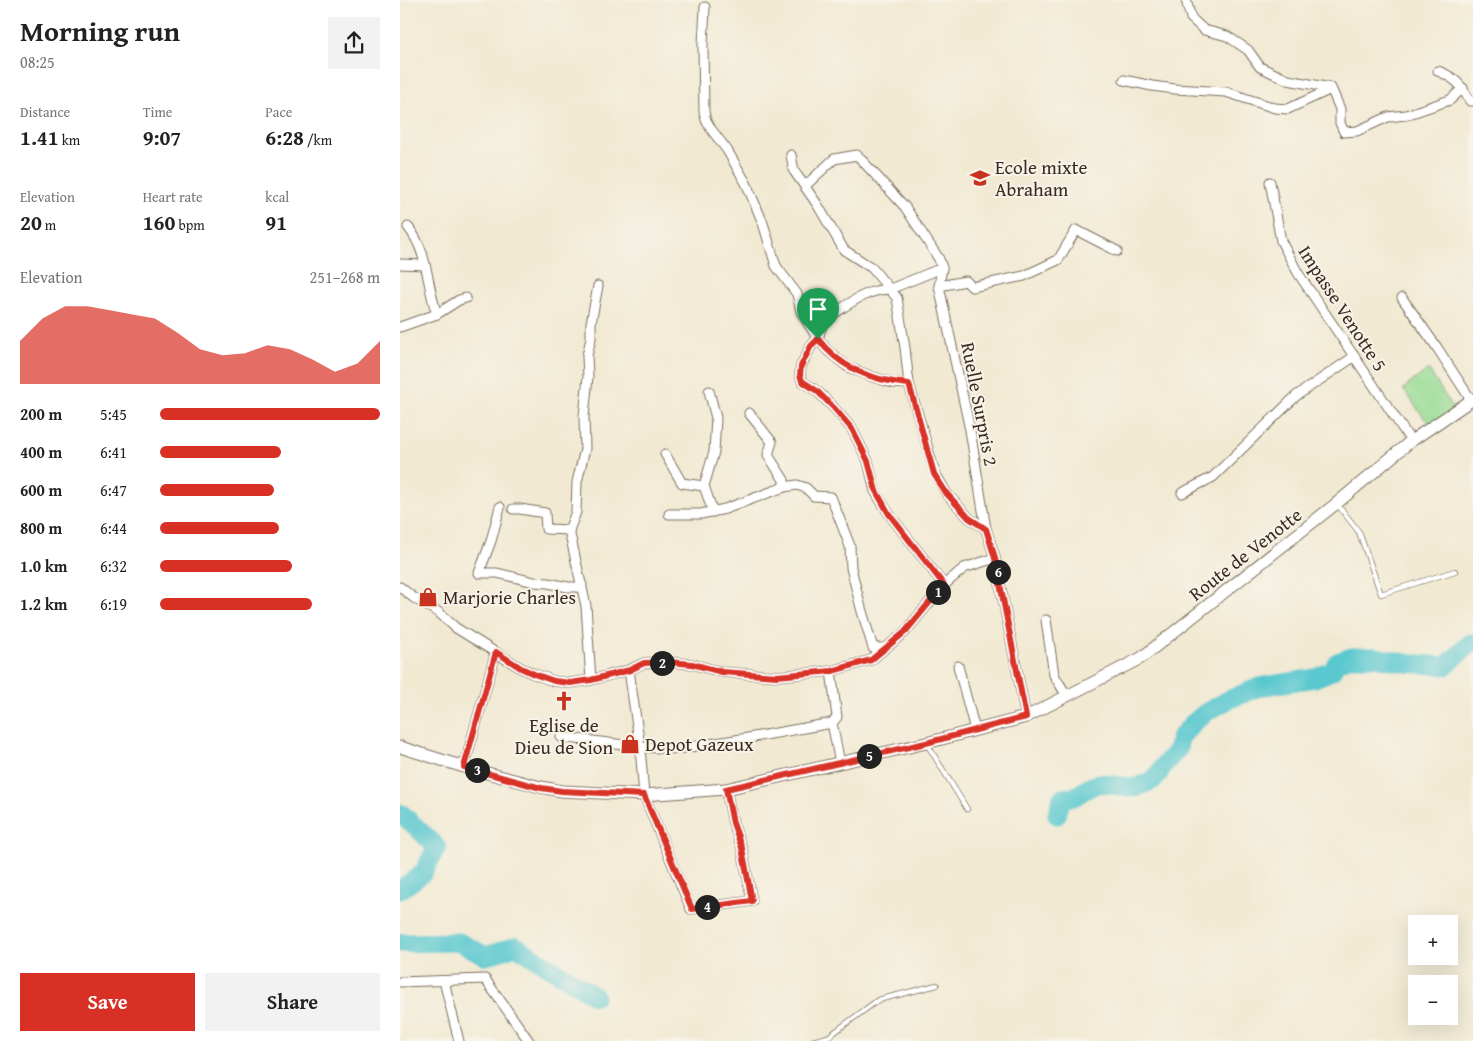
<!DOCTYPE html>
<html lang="en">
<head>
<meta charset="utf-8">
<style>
	body { margin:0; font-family:"Gentium Book Plus",serif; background:#f2f2f2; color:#222; height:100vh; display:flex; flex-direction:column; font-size:19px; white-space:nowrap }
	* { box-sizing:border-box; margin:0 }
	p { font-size:16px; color:#767676 }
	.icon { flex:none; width:28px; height:28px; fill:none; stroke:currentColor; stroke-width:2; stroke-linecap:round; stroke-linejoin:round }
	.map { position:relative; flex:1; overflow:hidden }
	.drawer { display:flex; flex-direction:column; background:#fff; width:400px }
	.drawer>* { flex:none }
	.buttons { position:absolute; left:1008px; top:915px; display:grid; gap:10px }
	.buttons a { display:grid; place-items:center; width:50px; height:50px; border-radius:0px; background:#fff; box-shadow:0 5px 20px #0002; font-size:25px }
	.pin { position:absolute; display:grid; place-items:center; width:42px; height:42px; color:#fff; margin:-51px -21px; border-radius:50% 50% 50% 0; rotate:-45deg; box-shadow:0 0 5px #0007 }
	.pin .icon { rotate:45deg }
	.km { position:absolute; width:25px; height:25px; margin:-12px; border-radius:50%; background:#222; color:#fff; font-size:14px; line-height:25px; text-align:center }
	.round { display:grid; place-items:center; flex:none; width:52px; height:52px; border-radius:0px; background:#f2f2f2 }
	.overview { display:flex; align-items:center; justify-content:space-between; height:85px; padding:0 20px }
	h1 { font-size:28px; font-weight:600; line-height:38px }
	.figures { display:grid; grid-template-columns:repeat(3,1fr); gap:8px; height:85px; padding:5px 20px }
	.figures div { display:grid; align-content:center }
	.figures b { font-size:21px; font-weight:600 }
	.figures small { font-size:14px; font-weight:400 }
	.figures p { font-size:14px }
	.chart { height:140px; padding:10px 20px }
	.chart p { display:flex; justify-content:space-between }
	.chart svg { width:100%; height:90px; margin-top:5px; fill:#d93025; opacity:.7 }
	.action { display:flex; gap:10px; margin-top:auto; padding:10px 20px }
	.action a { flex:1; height:58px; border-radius:0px; background:#d93025; color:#fff; font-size:20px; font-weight:600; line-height:58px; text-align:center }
	.action a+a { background:#f2f2f2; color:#222 }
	ul { padding:0 20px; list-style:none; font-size:16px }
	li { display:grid; grid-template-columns:80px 60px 1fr; align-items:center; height:38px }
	li i { height:12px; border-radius:6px; background:#d93025 }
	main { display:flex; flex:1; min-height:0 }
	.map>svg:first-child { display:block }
	.green { fill:#97db94; stroke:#698259 }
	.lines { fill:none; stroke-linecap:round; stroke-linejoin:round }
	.river { stroke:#5ac8cf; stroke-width:19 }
	.service-casing { stroke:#7b6d5d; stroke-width:6 }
	.minor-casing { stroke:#7b6d5d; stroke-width:11 }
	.tertiary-casing { stroke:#7b6d5d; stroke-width:13 }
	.service { stroke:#fff; stroke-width:4.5 }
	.minor { stroke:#fff; stroke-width:9 }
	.tertiary { stroke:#fff; stroke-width:11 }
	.route-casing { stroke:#fff; stroke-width:10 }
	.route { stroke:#d93025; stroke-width:6 }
	.labels { text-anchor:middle; stroke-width:4; stroke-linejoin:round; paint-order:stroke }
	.poi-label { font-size:19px; fill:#3b2a1e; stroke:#f7f3e8; text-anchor:start }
	.street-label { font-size:19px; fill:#3b2a1e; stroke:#f7f3e8 }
</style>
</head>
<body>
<main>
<section class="drawer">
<div class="overview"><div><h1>Morning run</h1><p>08:25</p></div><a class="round"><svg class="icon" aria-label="share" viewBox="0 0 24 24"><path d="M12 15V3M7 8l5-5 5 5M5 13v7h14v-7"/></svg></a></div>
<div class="figures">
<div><p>Distance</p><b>1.41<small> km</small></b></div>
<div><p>Time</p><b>9:07</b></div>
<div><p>Pace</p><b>6:28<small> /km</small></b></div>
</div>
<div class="figures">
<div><p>Elevation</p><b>20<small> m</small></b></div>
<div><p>Heart rate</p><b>160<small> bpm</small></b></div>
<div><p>kcal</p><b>91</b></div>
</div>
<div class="chart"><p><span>Elevation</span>251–268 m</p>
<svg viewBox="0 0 160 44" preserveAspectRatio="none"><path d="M0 44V23L10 12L20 6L30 6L40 8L50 10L60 12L70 19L80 27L90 30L100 29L110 25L120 27L130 32L140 38L150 34L160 23V44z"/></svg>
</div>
<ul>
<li><b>200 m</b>5:45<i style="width:100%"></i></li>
<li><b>400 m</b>6:41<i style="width:55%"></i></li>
<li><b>600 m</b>6:47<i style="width:52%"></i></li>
<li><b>800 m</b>6:44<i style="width:54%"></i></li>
<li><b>1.0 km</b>6:32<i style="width:60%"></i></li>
<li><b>1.2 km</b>6:19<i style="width:69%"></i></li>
</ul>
<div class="action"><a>Save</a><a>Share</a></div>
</section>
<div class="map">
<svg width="1073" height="1041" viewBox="0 0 1073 1041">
	<rect width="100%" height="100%" fill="#f7f3e8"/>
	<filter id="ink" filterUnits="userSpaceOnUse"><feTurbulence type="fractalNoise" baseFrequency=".02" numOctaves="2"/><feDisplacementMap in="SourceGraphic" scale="10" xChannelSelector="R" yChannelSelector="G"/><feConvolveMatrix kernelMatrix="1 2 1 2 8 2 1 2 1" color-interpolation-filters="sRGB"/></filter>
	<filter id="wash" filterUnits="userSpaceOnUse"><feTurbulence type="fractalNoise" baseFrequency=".0096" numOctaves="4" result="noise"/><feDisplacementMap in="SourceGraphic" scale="20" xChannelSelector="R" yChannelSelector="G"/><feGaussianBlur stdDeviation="1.12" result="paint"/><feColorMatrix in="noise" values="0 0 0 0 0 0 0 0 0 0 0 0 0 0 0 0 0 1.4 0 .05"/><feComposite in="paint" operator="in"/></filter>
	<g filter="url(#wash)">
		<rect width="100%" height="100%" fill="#f1e9d2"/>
		<!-- green -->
		<polygon class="green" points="1028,369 1053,408 1031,427 1003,389"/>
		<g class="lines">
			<!-- river -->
			<g class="river">
				<polyline points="0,814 2,814 37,847 23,873 0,890"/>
				<polyline points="657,815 662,798 674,797 688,788 699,783 735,788 755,779 764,765 778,749 780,738 792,724 805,713 828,700 859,687 915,678 932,671 937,662 952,657 976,657 1005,663 1046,666 1069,644 1073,643"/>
				<polyline points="0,943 59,942 86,956 116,946 195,996"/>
			</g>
		</g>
	</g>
	<g filter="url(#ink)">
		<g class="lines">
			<defs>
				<g id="service">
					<polyline points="938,505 959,532 981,594 1055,571"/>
					<polyline points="527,744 567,809"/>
					<polyline points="412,1041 428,1037 478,1000 537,985"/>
				</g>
				<g id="minor">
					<polyline points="786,0 791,18 804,30 827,36 848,50 860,67 888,80 931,88 940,109 940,123 944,132 957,131 988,117 1006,115 1050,100 1063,88"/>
					<polyline points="305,7 303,44 304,112 306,120 311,129 327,150 346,183 363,223 376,266 397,294 401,312 418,339 428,351 448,367 473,377 493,383 509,384"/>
					<path d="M1038 71C1056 78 1061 85 1070 101H1073"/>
					<polyline points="724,80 752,86 775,89 826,92 875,108 888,109 931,89"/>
					<polyline points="391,155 394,171 417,204 444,250 472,268 497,298 505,348 509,384 535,473 547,494 569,518 586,529"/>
					<polyline points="870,182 881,241 898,273 1011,441"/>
					<polyline points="405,186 434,159 457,155 505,207 539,259 542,268 539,286 570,430 586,529 595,558 626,717"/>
					<path d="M8 227C29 253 26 284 37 314"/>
					<polyline points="0,264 25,265"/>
					<path d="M542 268 490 289C464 289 444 308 423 321L418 339 411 346 401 366 400 375 402 381 417 391 434 408 452 429 468 461 475 491 489 514 544 585"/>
					<polyline points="539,286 566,281 572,287 624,276 658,260 676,230 717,251"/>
					<polyline points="1002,298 1036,346 1071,400"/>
					<polyline points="0,327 37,314 59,300 66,298"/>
					<polyline points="309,391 316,418 314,452 304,486 313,512"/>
					<polyline points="349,413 372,442 368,455 384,480 384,487"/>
					<polyline points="265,454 282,483 304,486"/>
					<polyline points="782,493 813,477 896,396 955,356"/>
					<polyline points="100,507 91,541 79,573 97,573 134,582 148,583 168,587 178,587 182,585"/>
					<polyline points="113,509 120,509 145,513 146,529 169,530"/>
					<polyline points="269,514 301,514 325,509 384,487 397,485 406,488 414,496 431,497 450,546 451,568 461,608 473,648 485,648"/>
					<polyline points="0,587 14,598 38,612 56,628 121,668 134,674 154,681 170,683 191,680 229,670 244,663 268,662 292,664 322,672 377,676 431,671 437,717 432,723 440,763"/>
					<polyline points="646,620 654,675 667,696"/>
					<polyline points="558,666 575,730"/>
					<polyline points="229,670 240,747 244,795 291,909 352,901 342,848 333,823 326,789"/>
					<polyline points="431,671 471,660 505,632 544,585 564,568 595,558"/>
					<polyline points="191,680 186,606 169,530 176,512 177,482 185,449 184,416 188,377 187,356 191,338 191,323 198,286"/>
					<polyline points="161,737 240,747 277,749 348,738 432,723"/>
					<polyline points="64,767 96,652"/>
					<polyline points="44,981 59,1041"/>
					<polyline points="0,982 85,979 129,1041"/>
				</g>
				<polyline id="tertiary" points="0,747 64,767 141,787 162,791 244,795 326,789 526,743 626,717 741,658 937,503 1011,441 1073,399"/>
			</defs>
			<!-- service casing -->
			<use href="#service" class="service-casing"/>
			<!-- minor casing -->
			<use href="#minor" class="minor-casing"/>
			<!-- tertiary casing -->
			<use href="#tertiary" class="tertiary-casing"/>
			<!-- service -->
			<use href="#service" class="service"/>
			<!-- minor -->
			<use href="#minor" class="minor"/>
			<!-- tertiary -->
			<use href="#tertiary" class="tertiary"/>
		</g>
	</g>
	<g class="lines" filter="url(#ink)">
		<defs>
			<path id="route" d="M418 339C440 368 474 381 509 384L534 474 547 494 569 518 586 529 595 558 626 717 526 743 326 789 333 823 342 848 352 901 292 909 244 795 162 791 141 788 64 767 96 652 121 668 134 674 154 681 170 683 191 680 230 670 244 663 268 662 292 664 322 672 377 676 432 671 471 660 505 632 544 585 489 514 476 491 468 461 452 429 434 408 417 391 402 381 400 375 401 366 411 346Z"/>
		</defs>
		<!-- route casing -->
		<use href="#route" class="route-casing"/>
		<!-- route -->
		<use href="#route" class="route"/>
	</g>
	<!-- icons -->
	<defs>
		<symbol id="school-bare" viewBox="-9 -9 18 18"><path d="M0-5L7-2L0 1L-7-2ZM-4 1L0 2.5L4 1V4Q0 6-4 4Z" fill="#c8321e" stroke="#f7f3e8" stroke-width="2.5" paint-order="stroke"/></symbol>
		<symbol id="shop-bare" viewBox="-9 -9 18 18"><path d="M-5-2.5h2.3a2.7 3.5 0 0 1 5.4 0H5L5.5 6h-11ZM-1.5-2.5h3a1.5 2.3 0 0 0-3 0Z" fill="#c8321e" stroke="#f7f3e8" stroke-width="2.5" paint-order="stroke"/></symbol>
		<symbol id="church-bare" viewBox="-9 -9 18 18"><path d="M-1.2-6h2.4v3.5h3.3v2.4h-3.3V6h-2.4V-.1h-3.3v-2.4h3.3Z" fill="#c8321e" stroke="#f7f3e8" stroke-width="2.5" paint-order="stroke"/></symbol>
	</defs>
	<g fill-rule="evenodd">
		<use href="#school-bare" x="566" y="164" width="28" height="28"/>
		<use href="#shop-bare" x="14" y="583" width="28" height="28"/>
		<use href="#church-bare" x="150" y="687" width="28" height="28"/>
		<use href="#shop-bare" x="216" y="730" width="28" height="28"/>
	</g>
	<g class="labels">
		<!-- poi labels -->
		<g class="poi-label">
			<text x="595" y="174">Ecole mixte<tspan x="595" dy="22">Abraham</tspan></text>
			<text x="43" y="604">Marjorie Charles</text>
			<text x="164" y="732" text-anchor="middle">Eglise de<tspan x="164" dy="22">Dieu de Sion</tspan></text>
			<text x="245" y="751">Depot Gazeux</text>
		</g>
		<!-- street labels -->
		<g class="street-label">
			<text transform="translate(943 308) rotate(57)" y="7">Impasse Venotte 5</text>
			<text transform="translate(580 404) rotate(79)" y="7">Ruelle Surpris 2</text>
			<text transform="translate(845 554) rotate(-38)" y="7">Route de Venotte</text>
		</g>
	</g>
</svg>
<div class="buttons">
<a>+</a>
<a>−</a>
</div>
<div class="pin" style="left:418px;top:339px;background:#1e9e55"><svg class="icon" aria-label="arrive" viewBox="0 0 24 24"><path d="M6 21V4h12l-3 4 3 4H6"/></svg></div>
<b class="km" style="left:538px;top:592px">1</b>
<b class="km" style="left:262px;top:663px">2</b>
<b class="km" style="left:77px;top:770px">3</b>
<b class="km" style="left:307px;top:907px">4</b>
<b class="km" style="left:469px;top:756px">5</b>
<b class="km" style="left:598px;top:572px">6</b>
</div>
</main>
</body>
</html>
